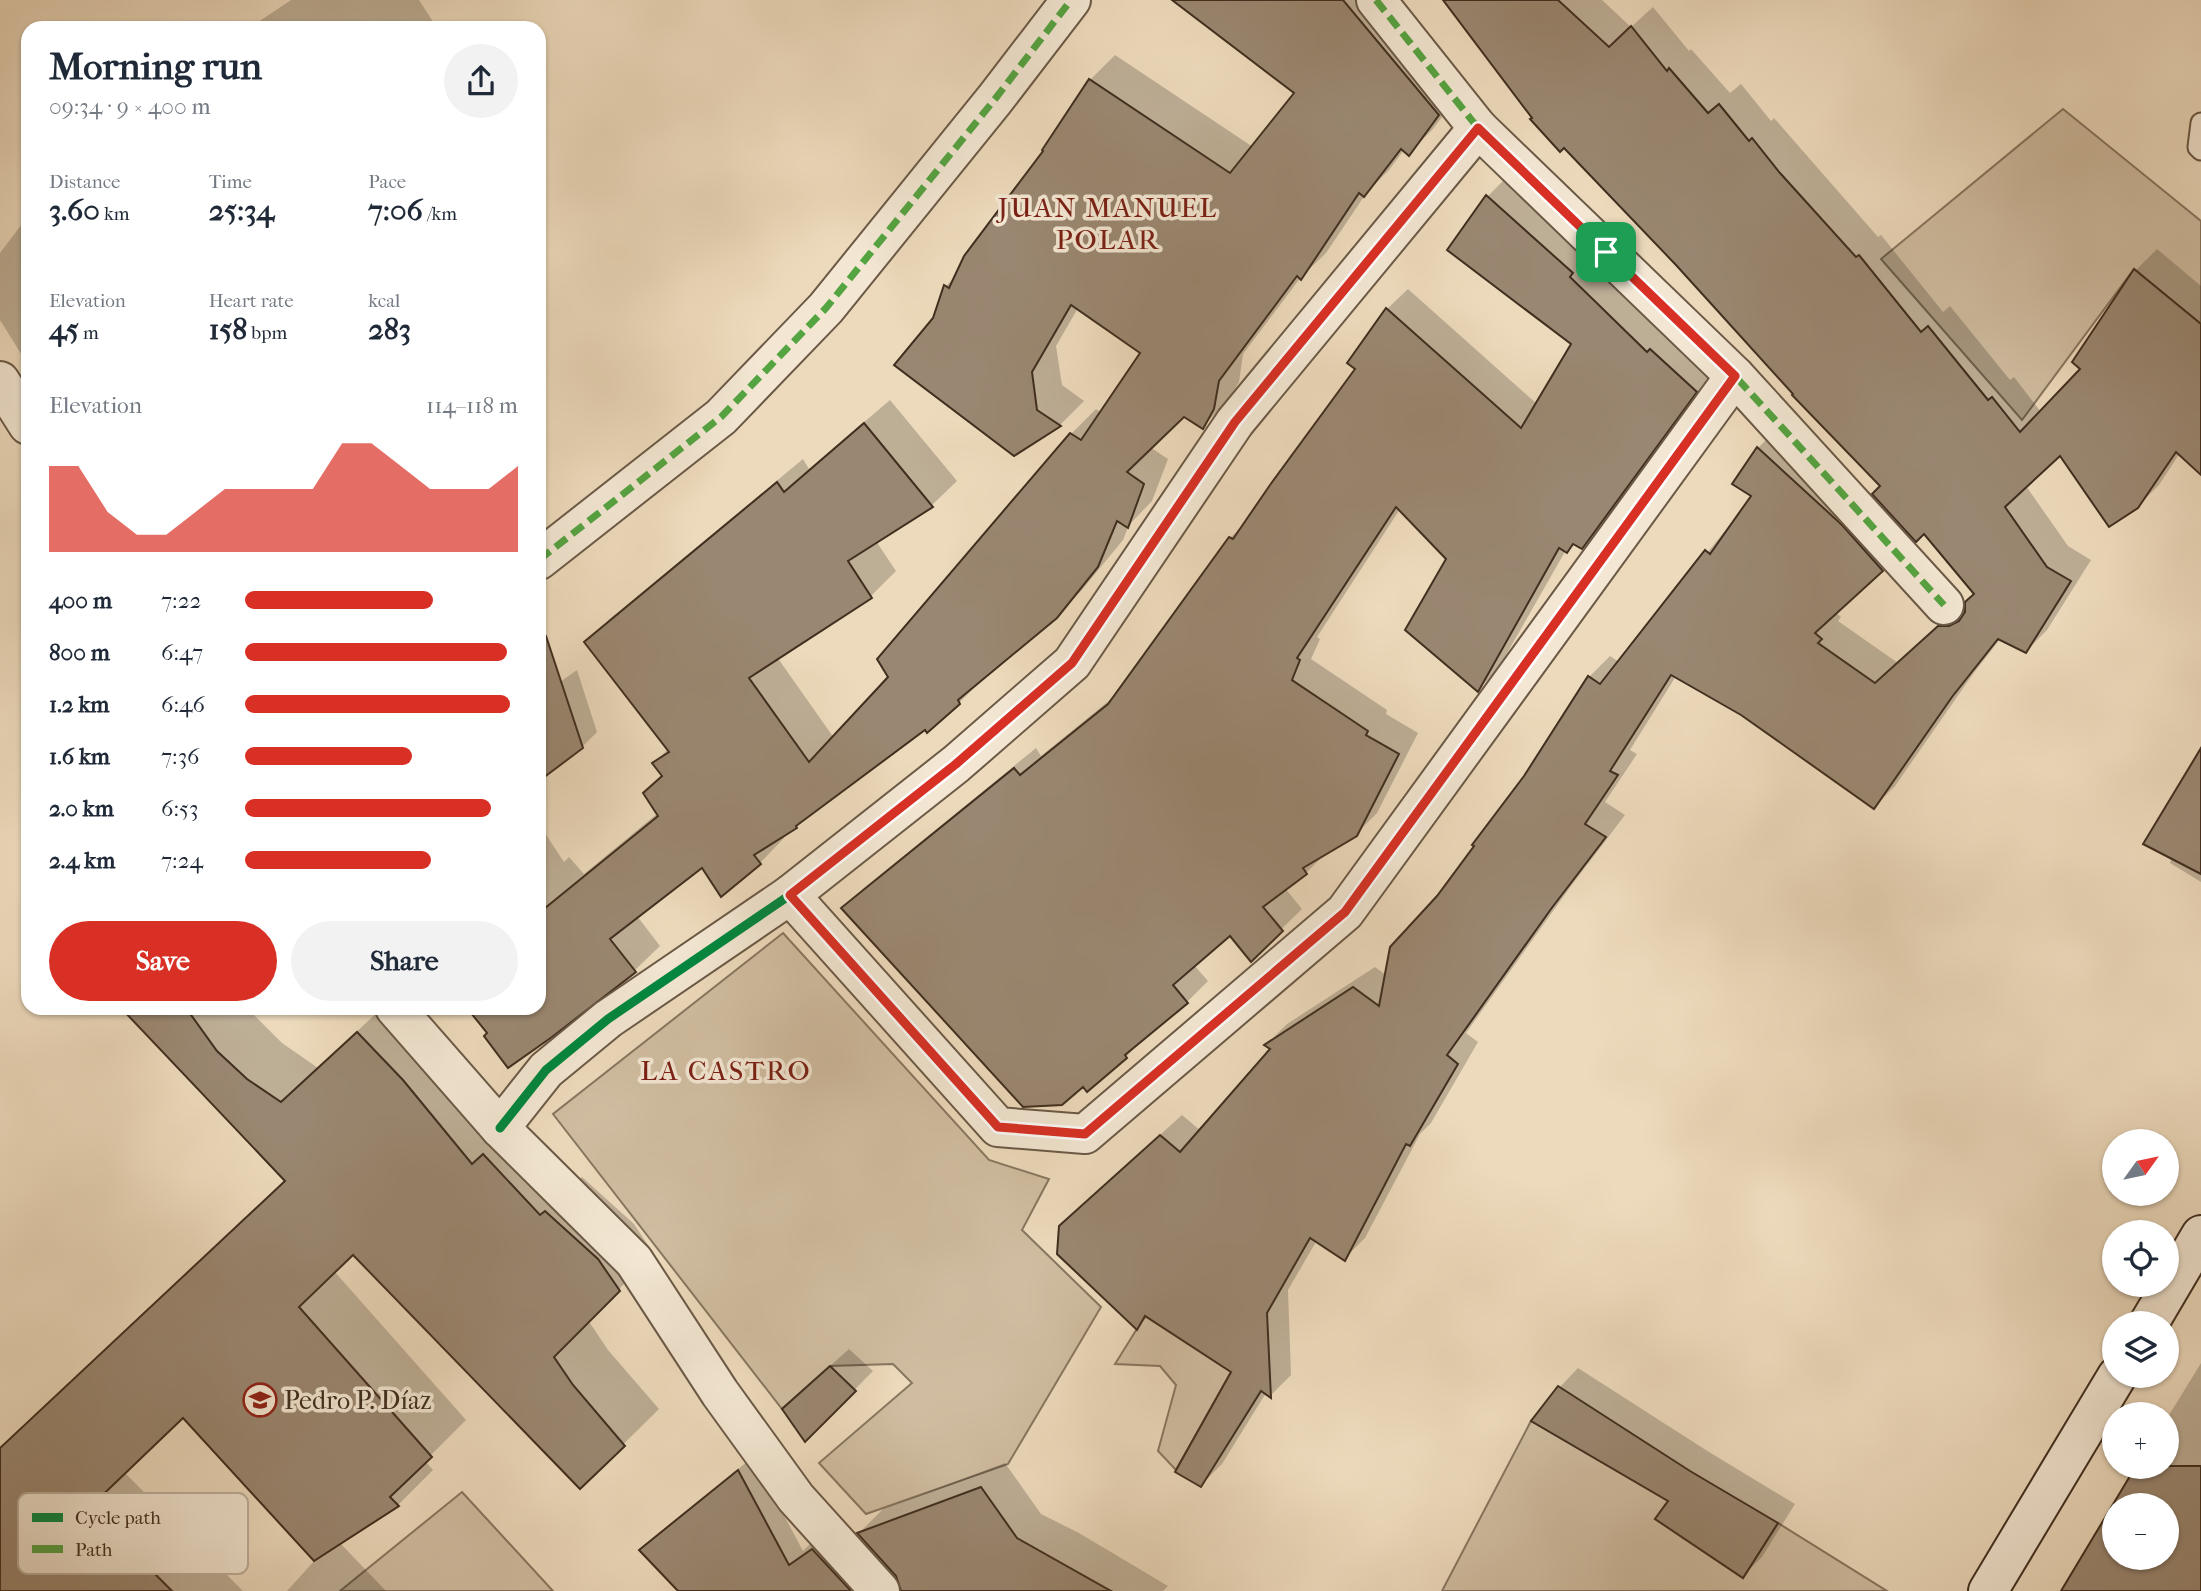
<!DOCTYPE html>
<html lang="en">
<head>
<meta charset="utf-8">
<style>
	body { margin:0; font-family:"IM FELL French Canon",serif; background:#f2f2f3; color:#1f2937; height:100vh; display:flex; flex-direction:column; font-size:26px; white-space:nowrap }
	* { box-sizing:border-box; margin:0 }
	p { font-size:23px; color:#747a83 }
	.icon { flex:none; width:38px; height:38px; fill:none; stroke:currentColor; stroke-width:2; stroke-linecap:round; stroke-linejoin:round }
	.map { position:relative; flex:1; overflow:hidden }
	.sheet { position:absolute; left:21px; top:21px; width:525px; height:994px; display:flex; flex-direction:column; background:#fff; border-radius:21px; box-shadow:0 2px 5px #0004 }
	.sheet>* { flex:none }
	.needle { width:46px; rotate:57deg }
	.fabs { position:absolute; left:2102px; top:1129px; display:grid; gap:14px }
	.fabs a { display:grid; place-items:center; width:77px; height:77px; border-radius:50%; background:#fff; box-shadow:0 2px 5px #0004; font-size:35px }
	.pin { position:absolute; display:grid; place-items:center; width:60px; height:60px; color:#fff; margin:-30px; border-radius:14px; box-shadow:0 4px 10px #0006 }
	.round { display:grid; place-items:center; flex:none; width:74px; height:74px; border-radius:37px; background:#f2f2f3 }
	.headline { display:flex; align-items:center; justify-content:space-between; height:119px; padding:0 28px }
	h1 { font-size:38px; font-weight:700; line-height:52px }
	.stats { display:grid; grid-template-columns:repeat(3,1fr); gap:10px; height:119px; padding:7px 28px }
	.stats div { display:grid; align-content:center }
	.stats b { font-size:30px; font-weight:700 }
	.stats small { font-size:19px; font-weight:400 }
	.stats p { font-size:19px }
	.chart { height:196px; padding:14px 28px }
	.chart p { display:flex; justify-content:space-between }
	.chart svg { width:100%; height:126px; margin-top:7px; fill:#d93025; opacity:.7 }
	.button { display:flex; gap:14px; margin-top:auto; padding:14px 28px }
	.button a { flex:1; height:80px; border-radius:42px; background:#d93025; color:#fff; font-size:28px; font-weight:700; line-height:80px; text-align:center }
	.button a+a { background:#f2f2f3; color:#1f2937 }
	ul { padding:0 28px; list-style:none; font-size:23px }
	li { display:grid; grid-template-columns:112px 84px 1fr; align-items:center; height:52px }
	li i { height:18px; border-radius:9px; background:#d93025 }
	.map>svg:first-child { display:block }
	.green { fill:#d0bda1; stroke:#887660; stroke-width:2 }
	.shadow { fill:#0003 }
	.building { fill:#9a8771; stroke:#402e1f; stroke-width:2; fill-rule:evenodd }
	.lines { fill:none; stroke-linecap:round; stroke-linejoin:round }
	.service-casing { stroke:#6b5946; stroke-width:23 }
	.minor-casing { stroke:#6b5946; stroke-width:42 }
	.secondary-casing { stroke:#402e1f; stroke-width:42 }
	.service { stroke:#f3e7d3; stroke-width:19 }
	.minor { stroke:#f3e7d3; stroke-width:38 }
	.secondary { stroke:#f3e7d3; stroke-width:38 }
	.quiet { stroke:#54a441; stroke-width:7; stroke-dasharray:14 7; stroke-linecap:butt }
	.cycleway-casing { stroke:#f3e7d3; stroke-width:13 }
	.cycleway { stroke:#00873e; stroke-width:9 }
	.route-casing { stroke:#fff; stroke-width:14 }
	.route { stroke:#d93025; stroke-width:9 }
	.labels { text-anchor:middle; stroke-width:7; stroke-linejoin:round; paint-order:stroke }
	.poi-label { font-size:26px; fill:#402e1f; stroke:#f3e7d3; text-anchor:start }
	.neighbourhood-label { font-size:28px; letter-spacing:2px; fill:#7a1f14; stroke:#f3e7d3 }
	.key { fill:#f3e7d3; stroke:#bdb09d; stroke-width:2 }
	.key-label { font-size:19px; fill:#402e1f }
</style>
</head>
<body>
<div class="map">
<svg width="2201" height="1591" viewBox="0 0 2201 1591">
	<rect width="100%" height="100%" fill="#eddabc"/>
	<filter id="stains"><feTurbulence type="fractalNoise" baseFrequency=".00286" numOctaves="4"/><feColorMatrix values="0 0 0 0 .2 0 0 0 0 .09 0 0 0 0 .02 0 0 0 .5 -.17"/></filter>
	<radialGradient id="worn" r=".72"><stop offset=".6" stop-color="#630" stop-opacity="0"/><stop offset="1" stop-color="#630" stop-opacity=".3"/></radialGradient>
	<!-- green -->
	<g class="green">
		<polygon points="2063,109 2201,221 2201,324 2134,269 2022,420 1881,259"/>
		<polygon points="783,933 989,1160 1049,1179 1022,1230 1101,1307 1008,1464 866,1514 819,1463 912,1383 893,1364 830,1366 782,1409 553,1114"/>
		<polygon points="1145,1316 1231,1372 1176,1470 1158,1451 1176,1385 1160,1366 1115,1364"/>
		<polygon points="1531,1421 1668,1501 1655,1519 1743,1578 1778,1523 1887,1591 1442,1591"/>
		<polygon points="462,1492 553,1591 340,1591"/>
	</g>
	<!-- shadow -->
	<g class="shadow">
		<polygon points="291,0 419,0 437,28 249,28"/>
		<polygon points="1175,0 1389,0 1463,89 1433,129 1409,153 1404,150 1389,170 1367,192 1326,253 1301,277 1243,354 1239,382 1227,402 1203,426 1183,415 1150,447 1168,459 1152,501 1129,525 1123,540 1081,591 1055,617 984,678 959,703 783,835 784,838 760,863 703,866 637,916 660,946 635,970 551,1036 490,1033 470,1008 539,1008 539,824 564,862 569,857 584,874 658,813 664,775 654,763 668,749 586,642 611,618 803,459 809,469 890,400 957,481 932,505 876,541 896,571 871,596 777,657 834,738 890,678 1071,434 1096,409 1102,413 1142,352 1078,308 1056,346 1062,385 1084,401 1060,425 1014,454 935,319 946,286 958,274 1046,150 1090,80 1115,55 1253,147 1297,93"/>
		<polygon points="1445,0 1602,0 1631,27 1653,7 1689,51 1691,49 1730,93 1741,84 1771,121 1774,118 1878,237 1881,235 1943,312 1950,306 2010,380 2014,377 2041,412 2082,369 2074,362 2136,270 2157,249 2201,286 2201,469 2180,453 2159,485 2137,507 2061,454 2026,486 2068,546 2091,560 2047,630 2026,651 2001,638 1973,674 1895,786 1874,807 1742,714 1676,676 1630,750 1637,754 1605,802 1625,815 1571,886 1466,1033 1478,1042 1431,1123 1420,1134 1365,1238 1344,1259 1317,1240 1288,1290 1291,1375 1270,1396 1266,1393 1222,1464 1201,1485 1233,1371 1148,1316 1137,1328 1083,1205 1182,1115 1201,1131 1272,1049 1266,1045 1287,1024 1375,967 1386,975 1525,777 1589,677 1610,656 1619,662 1753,496 1758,448 1779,427 1903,549 1835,612 1841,617 1838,621 1898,663 1961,606 1967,606 1976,593 1882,486 1677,264 1534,118"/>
		<polygon points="1508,176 1716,370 1603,526 1582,547 1575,543 1566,550 1498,669 1478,690 1448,558 1400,509 1317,637 1320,639 1311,659 1387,710 1386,714 1418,733 1377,813 1356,834 1327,852 1306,873 1285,888 1302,909 1251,959 1230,933 1194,965 1208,981 1187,1002 1146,1035 1126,1057 844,908 864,888 1036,748 1041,756 1116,695 1230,538 1249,519 1358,369 1350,363 1387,309 1408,289 1537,404 1574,343 1449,249 1488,196"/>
		<polygon points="28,216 28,365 0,320 0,253"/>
		<polygon points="577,670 597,732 582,747 539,774 539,676 550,689"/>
		<polygon points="2201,756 2201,882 2170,863"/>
		<polygon points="149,1008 247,1008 282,1043 318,1068 382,1008 520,1119 577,1181 582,1177 634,1224 654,1254 588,1320 608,1350 659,1409 580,1487 354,1252 334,1271 466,1420 425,1461 433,1470 398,1505 340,1543 386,1591 287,1591 315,1560 183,1415 124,1472 243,1591 0,1591 0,1448 286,1180"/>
		<polygon points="849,1349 873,1371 805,1440 803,1390"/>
		<polygon points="2201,1363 2201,1591 2064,1591 2114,1507 2114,1558 2166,1558 2166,1505 2115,1505 2166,1466 2166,1420"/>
		<polygon points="1578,1368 1709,1452 1795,1504 1762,1557 1743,1576 1560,1387"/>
		<polygon points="753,1457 803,1551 814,1540 875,1591 681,1591 641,1550 656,1536"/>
		<polygon points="1005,1463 1041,1514 1079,1533 1168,1586 1163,1591 903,1591 898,1575 859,1533 883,1509"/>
	</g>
	<!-- building -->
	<g class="building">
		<polygon points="1172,0 1343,0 1439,115 1409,156 1401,149 1364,197 1359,193 1301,280 1297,276 1219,381 1214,409 1203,429 1184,417 1127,472 1144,484 1128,528 1117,521 1098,567 1057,618 958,700 960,704 927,733 925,730 796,826 797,828 754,855 761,864 721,897 702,868 610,939 636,972 552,1037 508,1068 484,1036 487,1033 467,1008 539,1008 539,913 658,816 643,793 662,776 652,763 669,752 584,642 777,482 784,492 864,423 933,507 848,561 872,598 749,678 809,762 888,677 877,659 1070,433 1081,440 1140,353 1071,305 1032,372 1037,410 1061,426 1014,456 894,365 933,318 944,285 949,288 964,256 1043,151 1042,150 1089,79 1230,173 1294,93"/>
		<polygon points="1443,0 1558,0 1609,47 1631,26 1667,71 1669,68 1708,113 1719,104 1749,141 1752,138 1780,173 1856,257 1859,255 1921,332 1928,326 1988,400 1992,397 2020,432 2080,369 2072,362 2134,269 2201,324 2201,475 2176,452 2138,508 2109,527 2060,456 2005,507 2047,567 2071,581 2026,653 1998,639 1952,697 1874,809 1741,715 1671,675 1610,771 1618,775 1585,824 1606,837 1551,909 1447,1055 1458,1064 1410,1146 1406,1144 1345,1261 1310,1238 1267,1313 1271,1398 1261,1391 1201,1487 1175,1472 1231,1372 1145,1316 1137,1330 1057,1254 1059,1226 1160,1135 1180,1152 1270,1049 1264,1045 1353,987 1379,1006 1390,947 1437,896 1474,846 1472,845 1524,776 1588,676 1600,684 1705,550 1710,554 1751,496 1732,484 1757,447 1842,525 1883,571 1815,633 1822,639 1818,643 1875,683 1938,626 1949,626 1959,621 1965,612 1965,602 1974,594 1924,534 1916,542 1872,494 1880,486 1792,395 1793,394 1676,265 1564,148 1560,152 1530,119 1532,118"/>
		<polygon points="1486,195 1573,273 1570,277 1647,352 1650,349 1697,392 1582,549 1573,544 1567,553 1559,548 1478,692 1405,630 1446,559 1396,507 1297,658 1300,660 1292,680 1368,731 1366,735 1399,754 1357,836 1303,868 1307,874 1263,907 1283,931 1251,962 1230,936 1173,985 1188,1003 1125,1055 1127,1058 1087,1092 1083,1087 1062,1105 1023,1107 841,908 1014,768 1020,775 1108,704 1229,537 1233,539 1270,485 1355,369 1347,363 1386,308 1521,428 1571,344 1447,250"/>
		<polygon points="546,636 583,748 539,781 539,637"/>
		<polygon points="2201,748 2201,874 2143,844"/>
		<polygon points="121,1008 186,1008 217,1051 247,1079 281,1102 357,1032 403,1080 472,1164 483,1154 540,1215 545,1211 598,1259 620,1291 554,1357 573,1385 625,1446 580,1489 353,1255 299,1307 432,1457 390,1497 399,1506 314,1561 183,1418 89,1508 172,1591 0,1591 0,1448 285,1181"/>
		<polygon points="830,1366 856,1391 805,1442 782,1409"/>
		<polygon points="1558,1386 1690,1471 1778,1523 1743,1578 1655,1519 1668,1501 1531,1421"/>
		<path d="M2136 1466H2201V1591H2061ZM2114 1505H2166V1558H2114Z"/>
		<polygon points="738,1470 789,1565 812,1549 851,1591 678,1591 639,1550"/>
		<polygon points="981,1487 1017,1538 1111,1591 901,1591 896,1576 857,1533"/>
	</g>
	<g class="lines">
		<defs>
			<polyline id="service" points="2201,123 2198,147 2201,150"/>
			<g id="minor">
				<polyline points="1376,0 1478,128 1735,376 1944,605"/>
				<polyline points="0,381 28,425"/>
				<polyline points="539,560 721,417 826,308 995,99 1071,0"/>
				<polyline points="790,895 998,1127 1085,1134 1345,912 1735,376"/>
				<polyline points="395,1008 500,1128 634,1261 720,1393 796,1498 880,1591"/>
				<polyline points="500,1128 546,1070 608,1019 790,895 956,764 1072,663 1235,422 1478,128"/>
			</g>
			<g id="secondary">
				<polyline points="2149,1323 2201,1235"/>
				<polyline points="1988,1591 2117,1376"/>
			</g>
		</defs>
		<!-- service casing -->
		<use href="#service" class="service-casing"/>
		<!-- minor casing -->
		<use href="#minor" class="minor-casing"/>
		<!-- secondary casing -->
		<use href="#secondary" class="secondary-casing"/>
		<!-- service -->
		<use href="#service" class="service"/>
		<!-- minor -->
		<use href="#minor" class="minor"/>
		<!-- secondary -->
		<use href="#secondary" class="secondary"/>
		<!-- quiet -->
		<g class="quiet">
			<polyline points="1376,0 1478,128 1735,376 1944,605"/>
			<polyline points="539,560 721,417 826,308 995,99 1071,0"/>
		</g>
		<defs>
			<g id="cycleway">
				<polyline points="790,895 998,1127 1085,1134 1345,912 1735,376"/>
				<polyline points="500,1128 546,1070 608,1019 790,895 956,764 1072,663 1235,422 1478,128"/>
			</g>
		</defs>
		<!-- cycleway casing -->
		<use href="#cycleway" class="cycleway-casing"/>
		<!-- cycleway -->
		<use href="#cycleway" class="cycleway"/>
	</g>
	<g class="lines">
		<defs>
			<polygon id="route" points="1478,128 1735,376 1345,912 1085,1134 998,1127 790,895 956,764 1072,663 1235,422"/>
		</defs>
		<!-- route casing -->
		<use href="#route" class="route-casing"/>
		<!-- route -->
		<use href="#route" class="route"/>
	</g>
	<!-- icons -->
	<defs>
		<symbol id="school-ring" viewBox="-11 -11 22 22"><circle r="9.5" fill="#f3e7d3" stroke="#8f2418" stroke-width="1.5"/><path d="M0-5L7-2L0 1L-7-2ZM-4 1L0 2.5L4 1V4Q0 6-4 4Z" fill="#8f2418"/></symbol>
	</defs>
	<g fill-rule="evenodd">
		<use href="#school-ring" x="241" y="1381" width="38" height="38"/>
	</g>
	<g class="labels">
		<!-- poi labels -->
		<g class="poi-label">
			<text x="284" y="1409">Pedro P. Díaz</text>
		</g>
		<!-- neighbourhood labels -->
		<g class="neighbourhood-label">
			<text x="1108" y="217">JUAN MANUEL<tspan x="1108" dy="32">POLAR</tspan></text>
			<text x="726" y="1080">LA CASTRO</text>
		</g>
	</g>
	<!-- legend -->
	<rect x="18" y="1493" width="230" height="81" rx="10" class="key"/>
	<rect x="32" y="1513" width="31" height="9" fill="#00873e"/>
	<rect x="32" y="1545" width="31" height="8" fill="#54a441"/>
	<g class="key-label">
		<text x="75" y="1524">Cycle path</text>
		<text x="75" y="1556">Path</text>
	</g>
	<rect width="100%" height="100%" filter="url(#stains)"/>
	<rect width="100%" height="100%" fill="url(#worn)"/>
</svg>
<div class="fabs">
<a><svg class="needle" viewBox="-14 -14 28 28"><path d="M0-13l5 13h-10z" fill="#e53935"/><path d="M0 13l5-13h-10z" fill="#747a83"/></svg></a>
<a><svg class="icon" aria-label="locate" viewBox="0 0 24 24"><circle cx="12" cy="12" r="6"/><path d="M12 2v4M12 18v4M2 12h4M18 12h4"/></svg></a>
<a><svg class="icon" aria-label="layers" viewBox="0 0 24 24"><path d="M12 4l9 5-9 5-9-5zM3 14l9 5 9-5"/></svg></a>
<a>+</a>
<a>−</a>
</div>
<div class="pin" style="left:1606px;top:252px;background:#1e9e55"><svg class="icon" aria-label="arrive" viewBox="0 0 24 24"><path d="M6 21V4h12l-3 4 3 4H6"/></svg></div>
<section class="sheet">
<div class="headline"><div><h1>Morning run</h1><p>09:34 · 9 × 400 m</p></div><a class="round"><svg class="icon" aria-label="share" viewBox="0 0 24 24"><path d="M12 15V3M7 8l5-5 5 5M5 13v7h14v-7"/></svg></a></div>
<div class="stats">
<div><p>Distance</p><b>3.60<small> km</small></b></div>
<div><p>Time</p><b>25:34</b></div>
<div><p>Pace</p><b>7:06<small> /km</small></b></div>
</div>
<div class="stats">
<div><p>Elevation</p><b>45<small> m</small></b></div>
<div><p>Heart rate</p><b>158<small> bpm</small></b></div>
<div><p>kcal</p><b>283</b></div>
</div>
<div class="chart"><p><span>Elevation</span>114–118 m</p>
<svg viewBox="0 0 160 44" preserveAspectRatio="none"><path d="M0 44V14L10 14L20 30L30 38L40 38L50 30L60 22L70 22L80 22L90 22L100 6L110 6L120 14L130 22L140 22L150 22L160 14V44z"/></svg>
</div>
<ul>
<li><b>400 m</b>7:22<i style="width:69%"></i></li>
<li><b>800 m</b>6:47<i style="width:96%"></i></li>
<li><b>1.2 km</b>6:46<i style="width:97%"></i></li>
<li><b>1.6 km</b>7:36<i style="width:61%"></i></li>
<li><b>2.0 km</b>6:53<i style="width:90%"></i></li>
<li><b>2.4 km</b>7:24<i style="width:68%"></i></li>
</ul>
<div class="button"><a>Save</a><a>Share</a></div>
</section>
</div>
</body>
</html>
